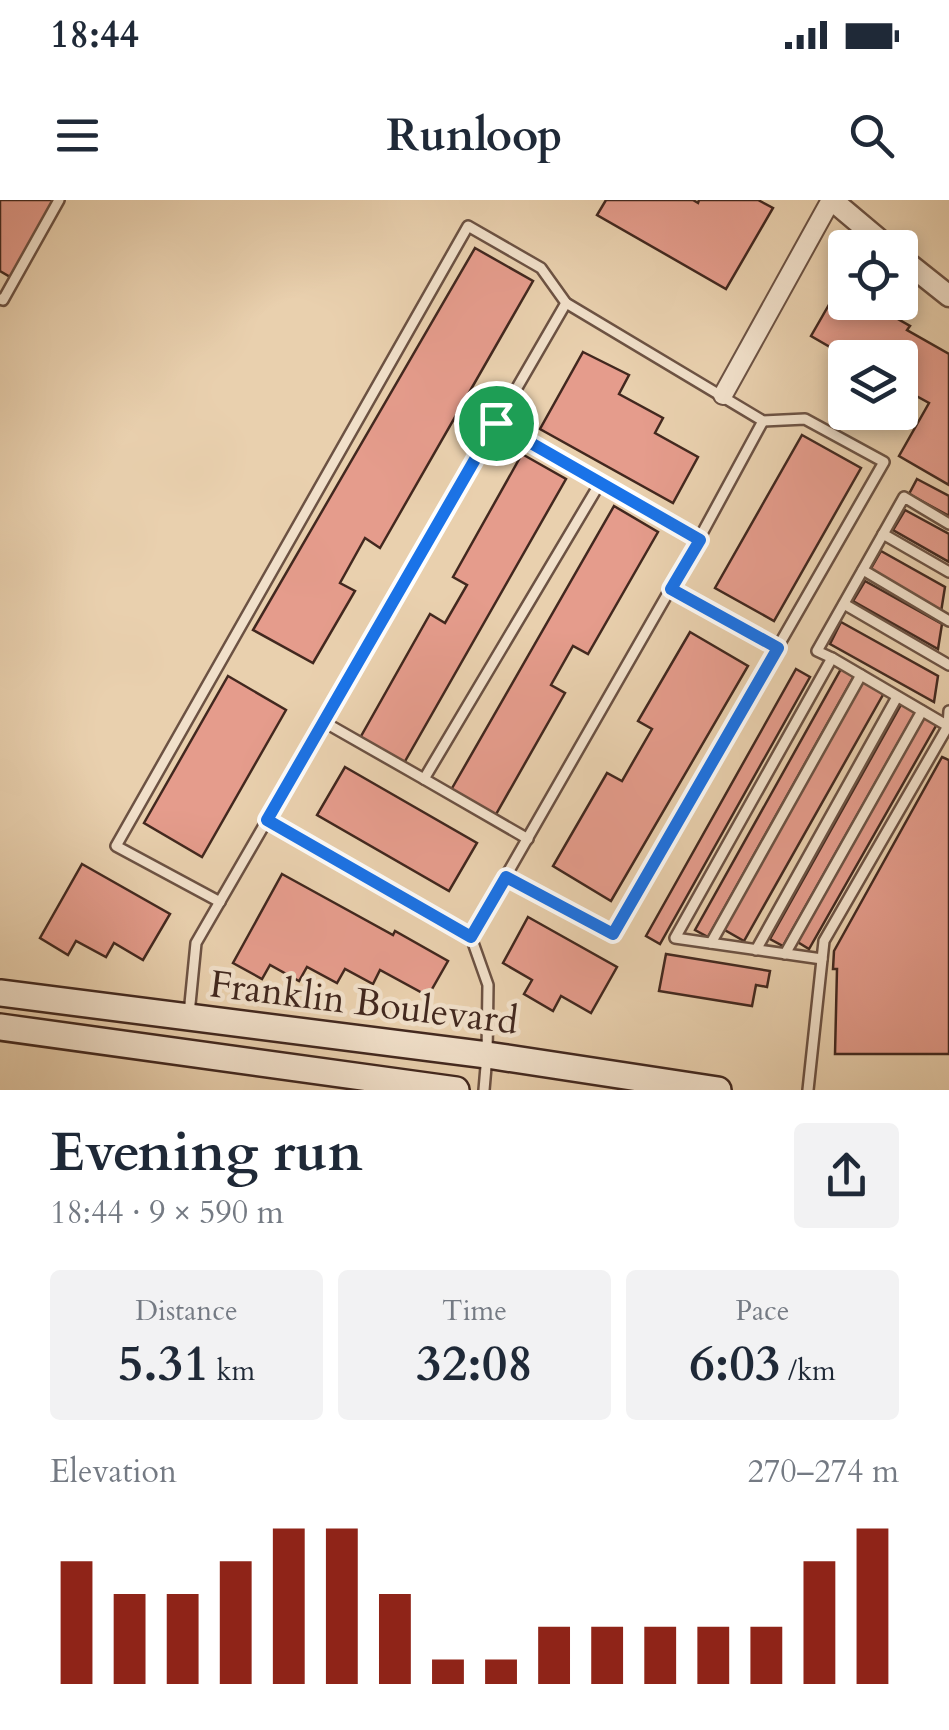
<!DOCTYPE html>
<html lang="en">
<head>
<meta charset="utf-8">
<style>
	body { margin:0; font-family:Cardo,serif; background:#f2f2f3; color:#1f2937; height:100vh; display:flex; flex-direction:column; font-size:38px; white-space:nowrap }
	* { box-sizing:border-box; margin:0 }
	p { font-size:32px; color:#747a83 }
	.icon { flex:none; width:55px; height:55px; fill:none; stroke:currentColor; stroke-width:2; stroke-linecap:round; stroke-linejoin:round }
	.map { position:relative; height:890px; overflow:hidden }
	.drawer { display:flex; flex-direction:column; background:#fff; flex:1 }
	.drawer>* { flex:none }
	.fabs { position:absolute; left:828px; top:30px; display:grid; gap:20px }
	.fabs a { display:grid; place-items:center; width:90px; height:90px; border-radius:10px; background:#fff; box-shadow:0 5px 15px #0003; font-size:50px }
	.pin { position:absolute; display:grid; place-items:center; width:85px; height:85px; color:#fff; margin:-42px; border:5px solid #fff; border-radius:50%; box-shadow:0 2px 10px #0007 }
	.round { display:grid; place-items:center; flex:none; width:105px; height:105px; border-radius:10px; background:#f2f2f3 }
	.head { display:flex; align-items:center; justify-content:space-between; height:170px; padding:0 50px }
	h1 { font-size:55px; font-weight:700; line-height:75px }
	.stats { display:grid; grid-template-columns:repeat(3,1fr); gap:15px; height:170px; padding:10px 50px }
	.stats div { display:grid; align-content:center; border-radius:10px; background:#f2f2f3; text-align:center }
	.stats b { font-size:50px; font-weight:700 }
	.stats small { font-size:28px; font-weight:400 }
	.stats p { font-size:28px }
	.chart { height:280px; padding:20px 50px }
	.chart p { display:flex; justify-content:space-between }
	.chart svg { width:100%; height:180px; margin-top:10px; stroke:#8f2418; stroke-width:6 }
	.status { display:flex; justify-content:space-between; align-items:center; height:70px; padding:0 50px; background:#fff; direction:ltr }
	.status svg { height:28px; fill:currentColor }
	header { display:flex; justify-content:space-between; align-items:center; height:130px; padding:0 50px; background:#fff; font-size:45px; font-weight:700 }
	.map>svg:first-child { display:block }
	.building { fill:#e59c8c; stroke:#42281f; stroke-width:2.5 }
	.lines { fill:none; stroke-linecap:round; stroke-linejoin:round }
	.service-casing { stroke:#6c5243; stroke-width:14 }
	.minor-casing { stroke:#6c5243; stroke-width:22 }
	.tertiary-casing { stroke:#6c5243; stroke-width:25 }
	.secondary-casing { stroke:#42281f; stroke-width:30 }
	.service { stroke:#f1e0ca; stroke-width:9 }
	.minor { stroke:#f1e0ca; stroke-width:18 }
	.tertiary { stroke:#f1e0ca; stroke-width:20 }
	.secondary { stroke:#f1e0ca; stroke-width:25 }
	.route-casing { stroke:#fff; stroke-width:20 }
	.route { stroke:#1a73e8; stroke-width:12 }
	.labels { text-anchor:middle; stroke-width:9; stroke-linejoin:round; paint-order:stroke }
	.street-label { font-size:38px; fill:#42281f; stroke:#f1e0ca }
</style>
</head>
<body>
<div class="status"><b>18:44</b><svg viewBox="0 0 49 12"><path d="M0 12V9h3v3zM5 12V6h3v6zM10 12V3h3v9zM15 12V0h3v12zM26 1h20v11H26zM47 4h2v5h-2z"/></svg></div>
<header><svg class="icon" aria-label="menu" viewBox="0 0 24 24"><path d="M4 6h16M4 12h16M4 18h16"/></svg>Runloop<svg class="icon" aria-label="search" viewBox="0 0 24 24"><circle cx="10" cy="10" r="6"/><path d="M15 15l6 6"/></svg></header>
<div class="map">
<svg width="949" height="890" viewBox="0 0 949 890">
	<rect width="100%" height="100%" fill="#e9d0ae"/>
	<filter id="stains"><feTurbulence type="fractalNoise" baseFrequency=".002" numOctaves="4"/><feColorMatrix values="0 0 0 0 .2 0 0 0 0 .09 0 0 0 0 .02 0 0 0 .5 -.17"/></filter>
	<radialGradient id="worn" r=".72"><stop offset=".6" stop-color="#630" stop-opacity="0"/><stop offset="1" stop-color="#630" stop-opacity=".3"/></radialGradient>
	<!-- building -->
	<g class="building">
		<polygon points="0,0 51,0 56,3 12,78 0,71"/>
		<polygon points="606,0 693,0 698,3 699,0 758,0 773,8 726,89 597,15"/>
		<polygon points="475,48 533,81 380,348 365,338 340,383 355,391 313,463 253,430"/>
		<polygon points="842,82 845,84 845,102 877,102 875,106 910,126 907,130 949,154 949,285 899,256 929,203 900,187 900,158 849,158 811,136"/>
		<polygon points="583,152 629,175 619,194 663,218 655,233 698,257 673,303 540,229"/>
		<polygon points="802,235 861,268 774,421 715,388"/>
		<polygon points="522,254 566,279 404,563 360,538 430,414 445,423 467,385 453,377"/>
		<polygon points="917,279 949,296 949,316 909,294"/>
		<polygon points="614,306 658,332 588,454 573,446 551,485 565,493 495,616 451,590"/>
		<polygon points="905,310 949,334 949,362 893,330"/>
		<polygon points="881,351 945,387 941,412 869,372"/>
		<polygon points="865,381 942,424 938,449 853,401"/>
		<polygon points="841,422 938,476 934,502 830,444"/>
		<polygon points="690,432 748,466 611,701 553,666 607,573 622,581 652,529 638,521"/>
		<polygon points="796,469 810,477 660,744 646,736"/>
		<polygon points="841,469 854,476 708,737 695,730"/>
		<polygon points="228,476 286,510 202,657 144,623"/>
		<polygon points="863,481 884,493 744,741 723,729"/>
		<polygon points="902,503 916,511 783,746 770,739"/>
		<polygon points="924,517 937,524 809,749 796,741"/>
		<polygon points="942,557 949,560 949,854 835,854 837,769 833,769 834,751"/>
		<polygon points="345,567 477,643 449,691 317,615"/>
		<polygon points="82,664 170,714 143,760 114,743 106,757 76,741 68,755 40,738"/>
		<polygon points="282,674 393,735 395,731 448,761 428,796 380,770 373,784 345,769 337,783 307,767 299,781 270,765 262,779 233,763"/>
		<polygon points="528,717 617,767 591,813 561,796 553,811 524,794 532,780 503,763"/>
		<polygon points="666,754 770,771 767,787 756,785 752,806 659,791"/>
	</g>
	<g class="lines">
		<defs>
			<g id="service">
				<polyline points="0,99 3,100 59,0"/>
				<polyline points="496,223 699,339"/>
				<polyline points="883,334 949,372"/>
				<polyline points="863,370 949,421"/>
				<polyline points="671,389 778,448"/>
				<polyline points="844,404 949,465"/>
				<polyline points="832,458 948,526"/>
				<polyline points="324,522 424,579"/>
				<polyline points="267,621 471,737 488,785 487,855 484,890"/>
				<polyline points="528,639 424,579 600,283"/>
				<polyline points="220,702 116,646 468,26 541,68 566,103 763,221 805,219 884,262 613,734 506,677"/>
				<polyline points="471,737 699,339 763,221"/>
				<polyline points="711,743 861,475"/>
				<polyline points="756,750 897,497"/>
				<polyline points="785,754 922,511"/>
				<polyline points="822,759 675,738 832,458 817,451 904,297 949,324"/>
				<polyline points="189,814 196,743 566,103"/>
				<polyline points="808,890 824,741 948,526 949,511"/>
			</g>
			<polyline id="minor" points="723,195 831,0"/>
			<g id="tertiary">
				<polyline points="832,0 889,48"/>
				<polyline points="900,57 949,96"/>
			</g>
			<g id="secondary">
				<polyline points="0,793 487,855 718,890"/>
				<polyline points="0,827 456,890"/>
			</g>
		</defs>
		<!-- service casing -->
		<use href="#service" class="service-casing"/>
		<!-- minor casing -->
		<use href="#minor" class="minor-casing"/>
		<!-- tertiary casing -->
		<use href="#tertiary" class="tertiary-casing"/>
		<!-- secondary casing -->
		<use href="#secondary" class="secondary-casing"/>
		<!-- service -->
		<use href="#service" class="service"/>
		<!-- minor -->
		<use href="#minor" class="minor"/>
		<!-- tertiary -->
		<use href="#tertiary" class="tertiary"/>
		<!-- secondary -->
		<use href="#secondary" class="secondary"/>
	</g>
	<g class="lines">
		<defs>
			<polygon id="route" points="496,223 700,340 671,389 778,448 613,734 506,677 471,737 267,620"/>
		</defs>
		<!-- route casing -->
		<use href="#route" class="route-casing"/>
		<!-- route -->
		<use href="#route" class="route"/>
	</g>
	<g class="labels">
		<!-- street labels -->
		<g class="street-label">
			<text transform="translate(364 802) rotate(7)" y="13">Franklin Boulevard</text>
		</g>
	</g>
	<rect width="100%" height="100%" filter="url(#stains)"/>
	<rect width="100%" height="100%" fill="url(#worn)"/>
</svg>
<div class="fabs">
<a><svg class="icon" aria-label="locate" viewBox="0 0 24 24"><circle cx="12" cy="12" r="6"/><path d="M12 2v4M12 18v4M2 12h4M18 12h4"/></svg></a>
<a><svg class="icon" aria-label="layers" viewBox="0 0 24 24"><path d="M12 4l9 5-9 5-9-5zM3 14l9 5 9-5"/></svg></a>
</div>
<div class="pin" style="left:496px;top:223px;background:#1e9e55"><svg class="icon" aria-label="arrive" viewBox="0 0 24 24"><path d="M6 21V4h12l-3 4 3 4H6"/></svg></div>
</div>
<section class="drawer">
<div class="head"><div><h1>Evening run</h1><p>18:44 · 9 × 590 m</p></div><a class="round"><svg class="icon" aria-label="share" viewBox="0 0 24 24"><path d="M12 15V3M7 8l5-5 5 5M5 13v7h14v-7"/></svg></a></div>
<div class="stats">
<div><p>Distance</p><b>5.31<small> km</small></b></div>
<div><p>Time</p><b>32:08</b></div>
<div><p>Pace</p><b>6:03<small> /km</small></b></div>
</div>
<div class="chart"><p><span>Elevation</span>270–274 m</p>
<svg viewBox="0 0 160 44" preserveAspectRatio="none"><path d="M5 44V14M15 44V22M25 44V22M35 44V14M45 44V6M55 44V6M65 44V22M75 44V38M85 44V38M95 44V30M105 44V30M115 44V30M125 44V30M135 44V30M145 44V14M155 44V6"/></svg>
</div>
</section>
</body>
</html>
